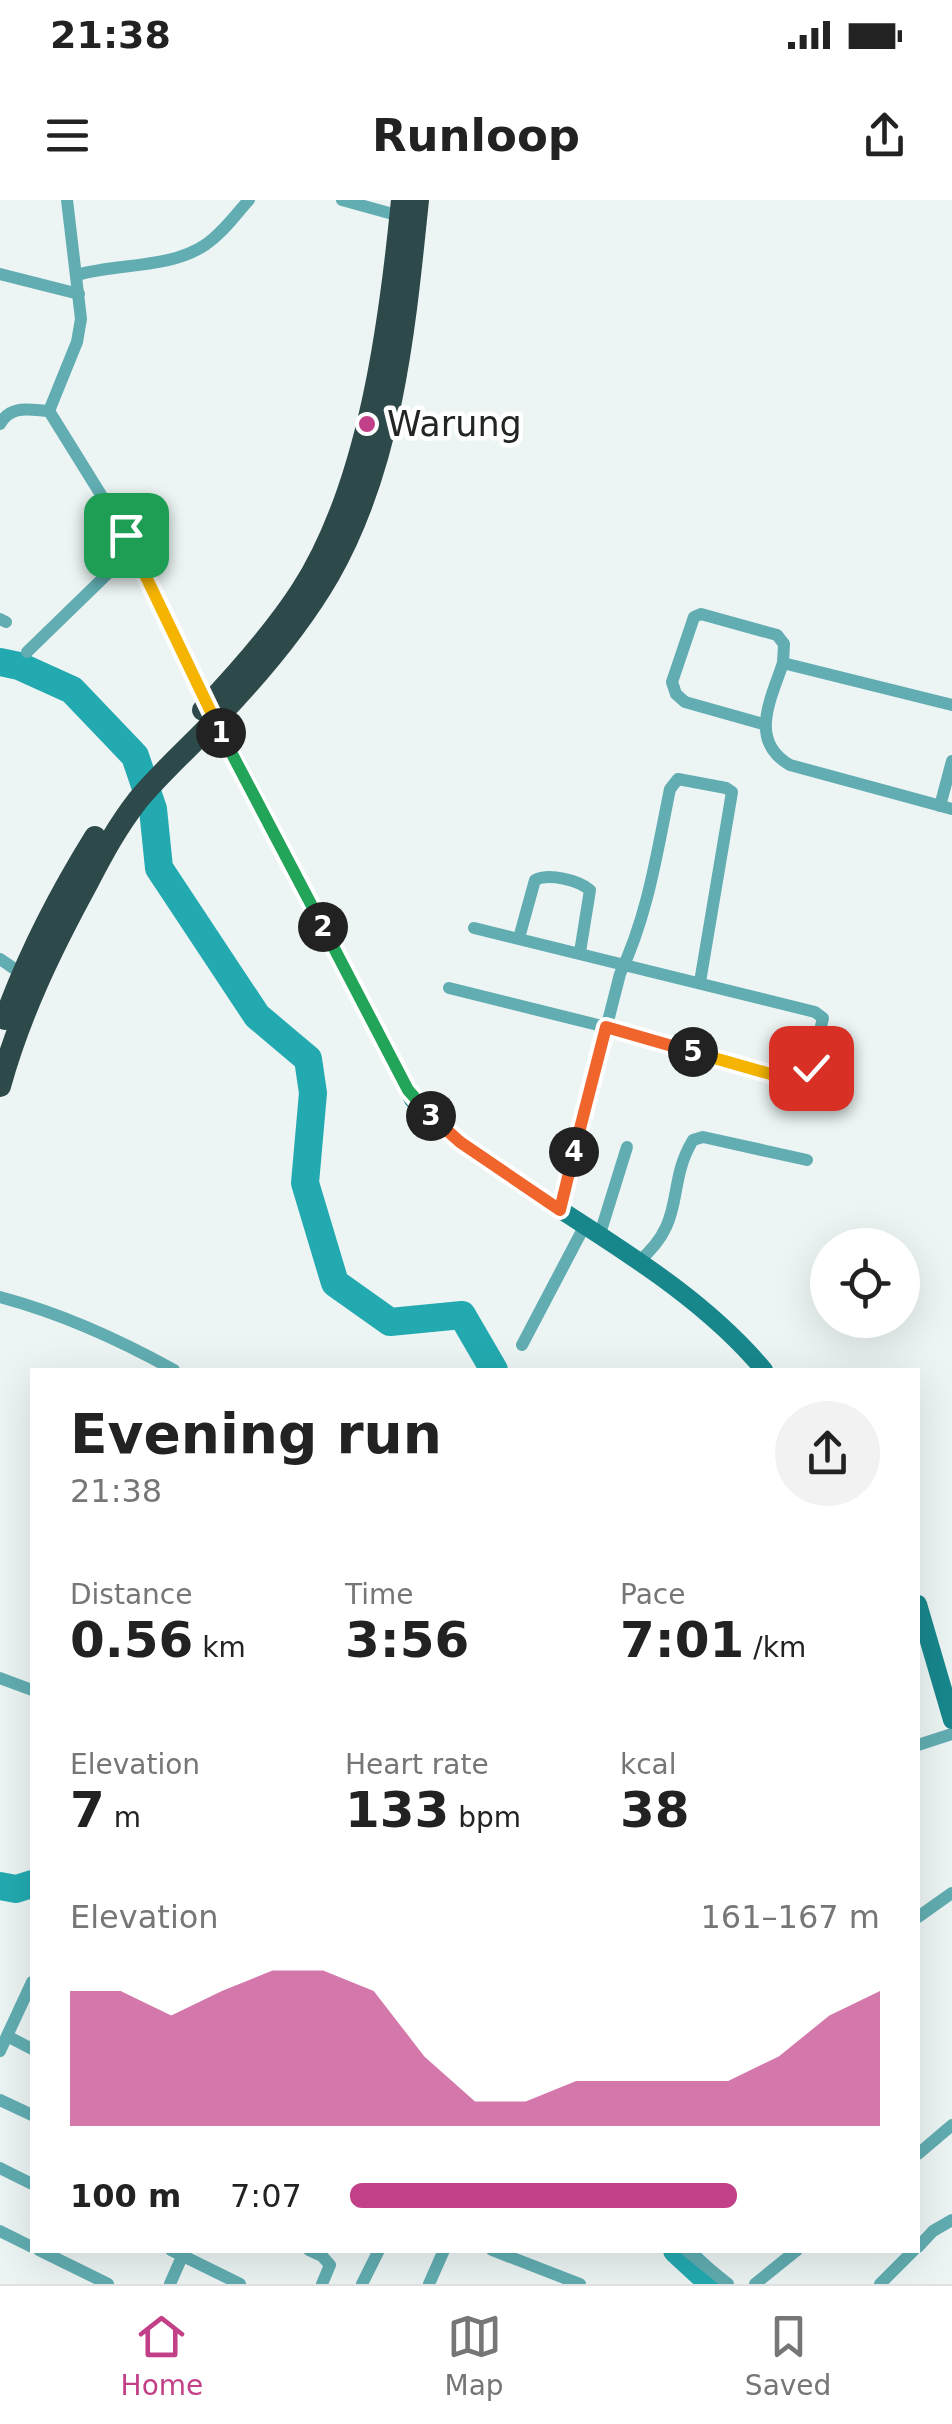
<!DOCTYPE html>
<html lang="en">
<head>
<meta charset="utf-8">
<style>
	body { margin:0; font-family:"DejaVu Sans",sans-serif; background:#f2f2f2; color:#222; height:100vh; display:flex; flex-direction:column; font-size:38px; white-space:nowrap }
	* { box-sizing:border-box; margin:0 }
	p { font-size:32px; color:#767676 }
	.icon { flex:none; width:55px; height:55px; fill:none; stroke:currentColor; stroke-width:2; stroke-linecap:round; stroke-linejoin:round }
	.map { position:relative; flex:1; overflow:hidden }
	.panel { position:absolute; left:30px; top:1168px; width:890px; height:885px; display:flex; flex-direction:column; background:#fff; border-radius:0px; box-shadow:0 10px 40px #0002 }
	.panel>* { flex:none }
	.tools { position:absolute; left:810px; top:1028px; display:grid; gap:20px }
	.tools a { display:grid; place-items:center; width:110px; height:110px; border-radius:50%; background:#fff; box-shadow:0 10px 40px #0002; font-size:50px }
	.pin { position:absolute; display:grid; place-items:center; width:85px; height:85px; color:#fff; margin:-42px; border-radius:20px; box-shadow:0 5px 15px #0006 }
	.km { position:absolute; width:50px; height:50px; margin:-25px; border-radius:50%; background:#222; color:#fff; font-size:28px; line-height:50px; text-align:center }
	.round { display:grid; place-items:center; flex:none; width:105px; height:105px; border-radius:52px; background:#f2f2f2 }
	.head { display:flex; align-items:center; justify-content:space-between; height:170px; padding:0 40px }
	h1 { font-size:55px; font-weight:600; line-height:75px }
	.metrics { display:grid; grid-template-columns:repeat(3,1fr); gap:15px; height:170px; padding:10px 40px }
	.metrics div { display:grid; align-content:center }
	.metrics b { font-size:50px; font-weight:600 }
	.metrics small { font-size:28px; font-weight:400 }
	.metrics p { font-size:28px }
	.chart { height:280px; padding:20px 40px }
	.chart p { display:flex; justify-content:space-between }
	.chart svg { width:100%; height:180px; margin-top:10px; fill:#c24088; opacity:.7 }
	ul { padding:0 40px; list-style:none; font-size:32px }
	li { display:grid; grid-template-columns:160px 120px 1fr; align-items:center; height:75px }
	li i { height:25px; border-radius:12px; background:#c24088 }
	.status { display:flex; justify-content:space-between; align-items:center; height:70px; padding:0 50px; background:#fff; direction:ltr }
	.status svg { height:28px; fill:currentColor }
	header { display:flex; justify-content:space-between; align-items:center; height:130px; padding:0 40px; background:#fff; font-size:45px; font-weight:600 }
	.menu { display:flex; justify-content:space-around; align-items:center; height:140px; border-top:2px solid #e0e0e0; background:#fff; font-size:28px; color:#767676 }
	.menu a { display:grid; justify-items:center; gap:5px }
	.menu .on { color:#c24088 }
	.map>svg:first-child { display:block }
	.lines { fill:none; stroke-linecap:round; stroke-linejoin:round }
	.river { stroke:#22aab0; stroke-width:28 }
	.street { stroke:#61adb1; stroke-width:12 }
	.secondary { stroke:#18878c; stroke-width:18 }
	.highway { stroke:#2d494a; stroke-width:22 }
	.split-1-casing { stroke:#fff; stroke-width:20 }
	.split-2-casing { stroke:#fff; stroke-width:20 }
	.split-3-casing { stroke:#fff; stroke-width:20 }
	.split-4-casing { stroke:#fff; stroke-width:20 }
	.split-5-casing { stroke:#fff; stroke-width:20 }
	.split-6-casing { stroke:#fff; stroke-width:20 }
	.split-1 { stroke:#f5b400; stroke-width:12 }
	.split-2 { stroke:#22a559; stroke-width:12 }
	.split-3 { stroke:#22a559; stroke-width:12 }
	.split-4 { stroke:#f0652b; stroke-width:12 }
	.split-5 { stroke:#f0652b; stroke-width:12 }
	.split-6 { stroke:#f5b400; stroke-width:12 }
	.poi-dot { fill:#c24088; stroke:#fff; stroke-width:4 }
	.labels { text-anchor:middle; stroke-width:9; stroke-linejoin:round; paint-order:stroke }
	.poi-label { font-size:35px; fill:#222525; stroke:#fff; text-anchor:start }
</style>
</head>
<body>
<div class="status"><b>21:38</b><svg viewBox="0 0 49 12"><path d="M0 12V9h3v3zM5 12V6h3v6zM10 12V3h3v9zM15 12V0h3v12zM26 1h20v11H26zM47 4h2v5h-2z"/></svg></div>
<header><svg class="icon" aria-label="menu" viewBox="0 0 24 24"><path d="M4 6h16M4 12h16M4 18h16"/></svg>Runloop<svg class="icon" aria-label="share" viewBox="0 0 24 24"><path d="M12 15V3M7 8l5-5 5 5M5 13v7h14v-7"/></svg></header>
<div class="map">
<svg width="952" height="2084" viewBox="0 0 952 2084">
	<rect width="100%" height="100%" fill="#ecf4f4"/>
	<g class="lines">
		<!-- river -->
		<g class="river">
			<polyline points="0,462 19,466 72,490 135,556 153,609 159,668 257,816 308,859 313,893 305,983 335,1083 390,1122 462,1115 494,1170"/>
			<polyline points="0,1686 16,1689 32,1684"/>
			<polyline points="677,2050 714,2084"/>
		</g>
		<!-- street -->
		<g class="street">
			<polyline points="67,0 81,119 77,142 49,211 126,335 208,505"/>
			<polyline points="342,0 400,16"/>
			<polyline points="0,74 79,94"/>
			<path d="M77 75C118 63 169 69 205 45 223 33 235 15 249 0"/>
			<path d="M0 224C11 204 30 210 49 211"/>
			<polyline points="0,419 6,422"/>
			<polyline points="27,452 133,349"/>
			<path d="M783 463C771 499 748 541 790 565L952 609"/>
			<polyline points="763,524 685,502 676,494 672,482 694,417 701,414 777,435 784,444 783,463 952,505"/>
			<polyline points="940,606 952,561"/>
			<path d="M519 738 535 680C549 673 578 680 590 690L580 752"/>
			<polyline points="0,759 22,774"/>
			<polyline points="449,788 606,827 781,877 803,877 811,868 823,818 815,812 474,728"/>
			<path d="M560 1010 620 774C648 715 657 652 670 589L678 579 726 588 732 592 700 782"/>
			<polyline points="599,1037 627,947"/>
			<path d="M638 1062C688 1020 665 986 693 940L703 937 807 960"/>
			<path d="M0 1097C60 1113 120 1140 174 1170"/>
			<polyline points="522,1145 584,1027"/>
			<polyline points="0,1478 32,1490"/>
			<polyline points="918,1545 952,1534"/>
			<polyline points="918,1717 952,1693"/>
			<polyline points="7,1836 32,1849"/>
			<polyline points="0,1851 32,1782"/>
			<polyline points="0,1900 32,1915"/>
			<polyline points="918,1954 952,1925"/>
			<polyline points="0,1968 32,1984"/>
			<polyline points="0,2031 32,2047"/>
			<polyline points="918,2047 933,2031 952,2020"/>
			<polyline points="39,2050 108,2084"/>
			<polyline points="171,2050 240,2084"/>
			<polyline points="309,2050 322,2056 330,2065 322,2084"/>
			<polyline points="492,2050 580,2084"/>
			<polyline points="686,2050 728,2084"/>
			<polyline points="170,2084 184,2052"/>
			<polyline points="362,2084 379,2050"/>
			<polyline points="429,2084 444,2050"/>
			<polyline points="755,2084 797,2050"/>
			<polyline points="880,2084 914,2050"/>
		</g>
		<!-- secondary -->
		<g class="secondary">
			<path d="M210 510 413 899C442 932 480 955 515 980 601 1038 697 1090 764 1170"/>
			<polyline points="918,1404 952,1520"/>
		</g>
		<!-- highway -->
		<g class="highway">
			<path d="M203 510C238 473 273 434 301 391 369 286 390 123 402 0"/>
			<path d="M5 819C28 755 59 695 95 637"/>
			<path d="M0 886C20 814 51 750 87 684 102 655 117 627 138 600 162 571 191 546 217 518 259 474 299 427 329 375 393 263 405 125 418 0"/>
		</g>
	</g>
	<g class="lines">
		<defs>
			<polyline id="split-1" points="126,335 221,533"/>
			<polyline id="split-2" points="221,533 323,727"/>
			<polyline id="split-3" points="323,727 408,890 431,916"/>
			<polyline id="split-4" points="431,916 460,942 560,1010 574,952"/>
			<polyline id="split-5" points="574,952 606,827 693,852"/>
			<polyline id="split-6" points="693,852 781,877 803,877 811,868"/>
		</defs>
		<!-- split-1 casing -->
		<use href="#split-1" class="split-1-casing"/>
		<!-- split-2 casing -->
		<use href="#split-2" class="split-2-casing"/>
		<!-- split-3 casing -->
		<use href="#split-3" class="split-3-casing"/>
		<!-- split-4 casing -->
		<use href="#split-4" class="split-4-casing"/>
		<!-- split-5 casing -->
		<use href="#split-5" class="split-5-casing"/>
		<!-- split-6 casing -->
		<use href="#split-6" class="split-6-casing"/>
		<!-- split-1 -->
		<use href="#split-1" class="split-1"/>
		<!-- split-2 -->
		<use href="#split-2" class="split-2"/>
		<!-- split-3 -->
		<use href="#split-3" class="split-3"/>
		<!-- split-4 -->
		<use href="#split-4" class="split-4"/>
		<!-- split-5 -->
		<use href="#split-5" class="split-5"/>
		<!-- split-6 -->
		<use href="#split-6" class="split-6"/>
	</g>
	<!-- markers -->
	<circle class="poi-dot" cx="367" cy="224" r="10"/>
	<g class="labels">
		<!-- poi labels -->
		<g class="poi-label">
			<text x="387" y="236">Warung</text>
		</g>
	</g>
</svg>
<div class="tools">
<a><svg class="icon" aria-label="locate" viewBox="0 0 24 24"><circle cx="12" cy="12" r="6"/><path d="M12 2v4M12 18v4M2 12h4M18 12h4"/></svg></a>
</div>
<div class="pin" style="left:126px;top:335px;background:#1e9e55"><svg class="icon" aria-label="arrive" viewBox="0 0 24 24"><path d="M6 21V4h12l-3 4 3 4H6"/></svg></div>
<div class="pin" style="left:811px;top:868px;background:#d93025"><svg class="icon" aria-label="check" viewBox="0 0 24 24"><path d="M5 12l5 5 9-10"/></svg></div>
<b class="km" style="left:221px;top:533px">1</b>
<b class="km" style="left:323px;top:727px">2</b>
<b class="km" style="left:431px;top:916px">3</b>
<b class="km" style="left:574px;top:952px">4</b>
<b class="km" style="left:693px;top:852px">5</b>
<section class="panel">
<div class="head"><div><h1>Evening run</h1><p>21:38</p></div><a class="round"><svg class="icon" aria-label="share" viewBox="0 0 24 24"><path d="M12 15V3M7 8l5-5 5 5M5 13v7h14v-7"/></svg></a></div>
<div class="metrics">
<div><p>Distance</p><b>0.56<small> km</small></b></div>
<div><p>Time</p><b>3:56</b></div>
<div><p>Pace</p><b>7:01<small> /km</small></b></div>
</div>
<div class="metrics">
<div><p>Elevation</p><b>7<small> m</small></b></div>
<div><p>Heart rate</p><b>133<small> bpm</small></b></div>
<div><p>kcal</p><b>38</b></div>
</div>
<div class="chart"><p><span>Elevation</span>161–167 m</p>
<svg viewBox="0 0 160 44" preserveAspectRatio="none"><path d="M0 44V11L10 11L20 17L30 11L40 6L50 6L60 11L70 27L80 38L90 38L100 33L110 33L120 33L130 33L140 27L150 17L160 11V44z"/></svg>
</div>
<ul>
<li><b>100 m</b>7:07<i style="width:73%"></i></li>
</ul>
</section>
</div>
<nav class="menu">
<a class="on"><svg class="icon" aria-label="home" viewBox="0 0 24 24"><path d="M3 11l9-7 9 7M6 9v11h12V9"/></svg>Home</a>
<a><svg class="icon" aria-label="map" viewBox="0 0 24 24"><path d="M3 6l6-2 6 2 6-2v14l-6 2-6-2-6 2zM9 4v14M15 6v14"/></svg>Map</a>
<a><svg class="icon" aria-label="saved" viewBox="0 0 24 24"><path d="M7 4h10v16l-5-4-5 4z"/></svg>Saved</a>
</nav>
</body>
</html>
